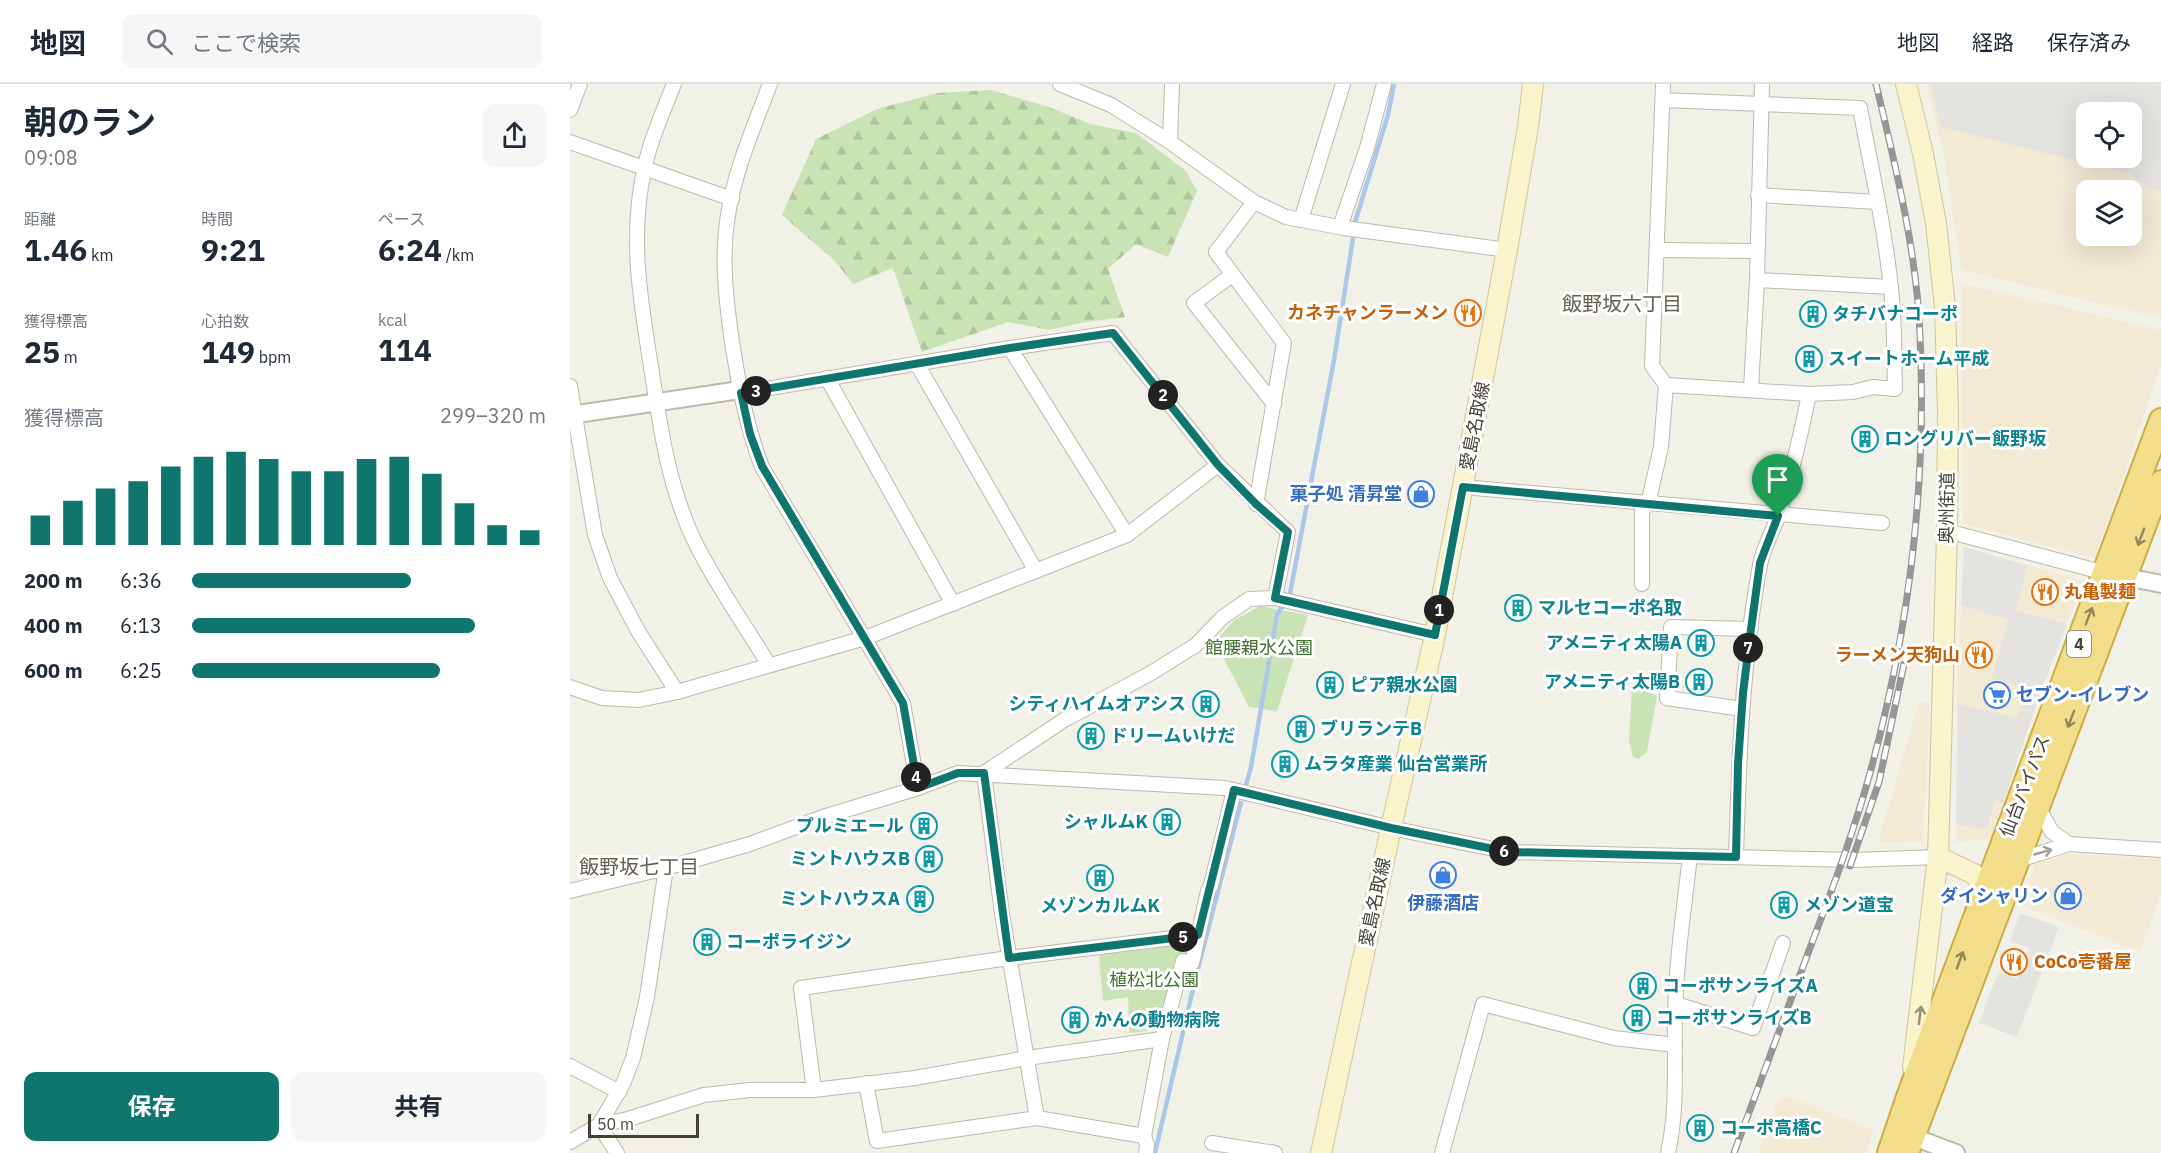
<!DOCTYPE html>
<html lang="ja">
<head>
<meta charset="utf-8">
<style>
	body { margin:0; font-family:"IBM Plex Sans","Noto Sans JP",sans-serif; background:#f6f6f7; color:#1f2937; height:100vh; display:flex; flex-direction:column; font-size:22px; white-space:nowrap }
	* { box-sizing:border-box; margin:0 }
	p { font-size:20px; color:#747a83 }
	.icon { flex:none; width:33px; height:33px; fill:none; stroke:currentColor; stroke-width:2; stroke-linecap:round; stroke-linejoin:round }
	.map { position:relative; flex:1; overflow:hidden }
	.details { display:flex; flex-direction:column; background:#fff; width:570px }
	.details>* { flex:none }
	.buttons { position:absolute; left:1506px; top:18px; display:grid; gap:12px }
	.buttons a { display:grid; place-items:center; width:66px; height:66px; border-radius:12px; background:#fff; box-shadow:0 6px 24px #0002; font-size:30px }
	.scale { position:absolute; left:18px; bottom:15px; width:111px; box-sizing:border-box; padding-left:6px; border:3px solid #454137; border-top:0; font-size:16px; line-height:21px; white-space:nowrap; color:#454137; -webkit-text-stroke:4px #fff; paint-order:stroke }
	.pin { position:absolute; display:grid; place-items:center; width:51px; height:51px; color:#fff; margin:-62px -26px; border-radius:50% 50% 50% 0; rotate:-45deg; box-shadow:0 0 6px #0007 }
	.pin .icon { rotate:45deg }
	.km { position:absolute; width:30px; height:30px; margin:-15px; border-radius:50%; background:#222; color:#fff; font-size:16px; line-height:30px; text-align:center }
	.round { display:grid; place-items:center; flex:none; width:63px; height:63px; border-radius:12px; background:#f6f6f7 }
	.summary { display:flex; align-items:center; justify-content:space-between; height:102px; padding:0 24px }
	h1 { font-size:33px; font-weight:700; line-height:45px }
	.stats { display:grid; grid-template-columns:repeat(3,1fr); gap:9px; height:102px; padding:6px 24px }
	.stats div { display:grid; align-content:center }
	.stats b { font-size:30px; font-weight:700 }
	.stats small { font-size:16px; font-weight:400 }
	.stats p { font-size:16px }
	.chart { height:168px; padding:12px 24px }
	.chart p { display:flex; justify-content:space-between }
	.chart svg { width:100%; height:108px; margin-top:6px; stroke:#0f766e; stroke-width:6 }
	.cta { display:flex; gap:12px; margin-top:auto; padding:12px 24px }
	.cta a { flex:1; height:69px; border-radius:12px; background:#0f766e; color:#fff; font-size:24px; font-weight:700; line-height:69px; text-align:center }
	.cta a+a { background:#f6f6f7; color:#1f2937 }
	ul { padding:0 24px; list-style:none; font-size:20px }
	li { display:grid; grid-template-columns:96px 72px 1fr; align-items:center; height:45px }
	li i { height:15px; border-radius:8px; background:#0f766e }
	header { display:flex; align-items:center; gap:36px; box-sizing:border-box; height:84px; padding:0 30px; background:#fff; border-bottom:2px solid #e0e1e3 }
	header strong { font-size:28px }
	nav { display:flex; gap:33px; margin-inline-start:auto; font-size:21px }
	.search { width:420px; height:54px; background:#f6f6f7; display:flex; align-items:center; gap:15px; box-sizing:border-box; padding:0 21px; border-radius:12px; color:#747a83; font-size:22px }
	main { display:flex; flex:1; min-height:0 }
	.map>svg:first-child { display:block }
	.commercial { fill:#f2ead5; fill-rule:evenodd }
	.green { fill:#c9e3b5 }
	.forest { fill:url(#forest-firs) }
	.parking { fill:#e4e3e0; fill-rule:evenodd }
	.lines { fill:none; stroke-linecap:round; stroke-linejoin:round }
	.stream { stroke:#aac8e9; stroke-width:4.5 }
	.minor-casing { stroke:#bdb9ac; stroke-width:16 }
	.tertiary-casing { stroke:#bdb9ac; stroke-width:20 }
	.secondary-casing { stroke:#cec69c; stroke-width:22 }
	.trunk-casing { stroke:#cead46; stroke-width:26 }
	.minor { stroke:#fff; stroke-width:14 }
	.tertiary { stroke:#fff; stroke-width:16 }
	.secondary { stroke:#f9f4cb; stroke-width:20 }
	.trunk { stroke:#f2de8a; stroke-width:22 }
	.rail-casing { stroke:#969696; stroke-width:7 }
	.rail { stroke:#fff; stroke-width:4.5; stroke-dasharray:14; stroke-linecap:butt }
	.oneway { stroke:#93885c }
	.oneway2 { stroke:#a2a09b }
	.oneway3 { stroke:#96927a }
	.route-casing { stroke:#fff; stroke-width:12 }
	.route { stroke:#0f766e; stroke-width:8 }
	.labels { text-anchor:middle; stroke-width:6; stroke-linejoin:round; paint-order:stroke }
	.shield { fill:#fff; stroke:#7d7a73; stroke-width:1.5 }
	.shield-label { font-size:16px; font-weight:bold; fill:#454137 }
	.food-label { font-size:18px; font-weight:bold; fill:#c56008; stroke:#fff; text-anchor:end }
	.culture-label { font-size:18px; font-weight:bold; fill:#0d838f; stroke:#fff; text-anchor:start }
	.street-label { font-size:18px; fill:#454137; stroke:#fff }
	.shop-label { font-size:18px; font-weight:bold; fill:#366cbe; stroke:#fff; text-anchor:end }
	.park-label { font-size:18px; fill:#417130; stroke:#fff }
	.neighbourhood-label { font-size:20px; fill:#676050; stroke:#fff }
</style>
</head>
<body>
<header>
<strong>地図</strong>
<div class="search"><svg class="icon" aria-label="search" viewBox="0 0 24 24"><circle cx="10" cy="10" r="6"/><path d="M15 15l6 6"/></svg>ここで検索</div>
<nav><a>地図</a><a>経路</a><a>保存済み</a></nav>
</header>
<main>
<section class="details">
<div class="summary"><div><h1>朝のラン</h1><p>09:08</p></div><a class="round"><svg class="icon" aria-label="share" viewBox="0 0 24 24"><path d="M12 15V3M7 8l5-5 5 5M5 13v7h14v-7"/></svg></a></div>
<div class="stats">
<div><p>距離</p><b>1.46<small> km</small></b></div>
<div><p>時間</p><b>9:21</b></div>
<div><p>ペース</p><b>6:24<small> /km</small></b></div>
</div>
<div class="stats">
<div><p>獲得標高</p><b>25<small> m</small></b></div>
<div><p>心拍数</p><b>149<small> bpm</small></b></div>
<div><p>kcal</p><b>114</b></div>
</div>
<div class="chart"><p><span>獲得標高</span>299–320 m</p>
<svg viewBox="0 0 160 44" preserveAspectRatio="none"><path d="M5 44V32M15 44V26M25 44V21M35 44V18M45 44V12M55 44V8M65 44V6M75 44V9M85 44V14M95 44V14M105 44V9M115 44V8M125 44V15M135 44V27M145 44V36M155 44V38"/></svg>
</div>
<ul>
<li><b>200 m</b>6:36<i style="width:62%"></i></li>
<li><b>400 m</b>6:13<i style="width:80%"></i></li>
<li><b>600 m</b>6:25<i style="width:70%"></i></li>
</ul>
<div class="cta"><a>保存</a><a>共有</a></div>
</section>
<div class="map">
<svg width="1591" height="1069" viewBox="0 0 1591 1069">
	<defs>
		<pattern id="forest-firs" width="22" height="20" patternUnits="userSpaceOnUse" patternTransform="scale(1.5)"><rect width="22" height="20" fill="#c9e3b5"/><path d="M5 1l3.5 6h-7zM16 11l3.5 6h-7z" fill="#aec49c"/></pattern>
	</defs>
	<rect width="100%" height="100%" fill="#f2f1e8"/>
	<!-- commercial -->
	<g class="commercial">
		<path d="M1356 0H1591V234L1391 186 1374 72ZM1516 28H1562V74H1516ZM1516 106H1562V152H1516Z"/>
		<polygon points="1391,199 1591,246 1591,281 1525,474 1393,440"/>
		<polygon points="1394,463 1513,497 1471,607 1421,755 1386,758 1388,585"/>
		<polygon points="1349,617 1360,620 1353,758 1308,759"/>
		<polygon points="1501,770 1591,775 1591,810 1570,868 1451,821 1465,780"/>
		<polygon points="1222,1013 1304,1046 1296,1069 1188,1069 1208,1015"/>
	</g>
	<!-- green -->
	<g class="green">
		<polygon points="690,522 738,531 707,627 679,623 645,558 663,537"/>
		<polygon points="1062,600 1087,612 1077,668 1068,675 1063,673 1059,657"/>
		<polygon points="623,859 604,944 559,949 558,913 533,917 529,871"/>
	</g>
	<!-- forest -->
	<polygon class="forest" points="421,6 479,23 520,40 566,49 616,87 627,107 598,173 566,160 538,185 555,233 510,239 479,246 438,238 352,268 323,184 283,200 265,177 212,131 246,55 307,25 368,9"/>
	<!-- parking -->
	<g class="parking">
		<path d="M1360 0H1580L1591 3V108L1580 105 1560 90 1371 43ZM1562 28V74H1516V28Z"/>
		<polygon points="1394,463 1458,482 1445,527 1497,540 1471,607 1422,594 1438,536 1391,521"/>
		<polygon points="1456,607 1469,612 1433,719 1425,717 1417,745 1386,741 1388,620 1447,634"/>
		<polygon points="1450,829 1489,843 1447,953 1409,939 1428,888 1447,895 1459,864 1440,857"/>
	</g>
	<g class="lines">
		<!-- stream -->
		<g class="stream">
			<polyline points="676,701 681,683 707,531 720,510 764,276 786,135 818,31 824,0"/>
			<polyline points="585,1069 626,892 671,719"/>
		</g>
		<defs>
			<g id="minor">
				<path d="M104 0C93 28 80 57 74 86 59 157 71 219 82 289 91 349 100 410 128 464 149 505 176 543 199 581"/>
				<path d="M200 0C184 43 165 85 158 131 151 173 156 216 162 258 169 302 176 341 192 383L333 619 348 704"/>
				<polyline points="490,0 541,21 600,58 684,118 716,133 774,144 937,166"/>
				<path d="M1093 16 1290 24C1301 84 1315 144 1321 205 1325 238 1324 272 1325 305L1303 303 1283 308 1239 310 1096 301 1082 282 1093 0"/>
				<polyline points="0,26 10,0"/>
				<polyline points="0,58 162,115"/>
				<polyline points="600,58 602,0"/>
				<polyline points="1188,111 1308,118"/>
				<polyline points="684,118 646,168 714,259 686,420"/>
				<polyline points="731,136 773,0"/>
				<polyline points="770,143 797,64 814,0"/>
				<polyline points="1087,166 1187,167"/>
				<polyline points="662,191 624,219 704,320"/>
				<polyline points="1187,196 1321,203"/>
				<polyline points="440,264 557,451"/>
				<polyline points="347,280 466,487"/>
				<polyline points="257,294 383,520"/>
				<polyline points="0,302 25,451 40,494 68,547 107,608"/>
				<polyline points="1181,305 1187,196 1192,0"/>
				<polyline points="893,403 1312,439"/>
				<polyline points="1377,447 1539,490"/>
				<polyline points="1072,488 1072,500 1072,427 1078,420 1091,363 1096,301"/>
				<polyline points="705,514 865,551"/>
				<polyline points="0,603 32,614 69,616 107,608 295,554 557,451 648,381 543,249 440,264 171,309"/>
				<polyline points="1172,625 1097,614 1101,543 1181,545"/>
				<polyline points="1468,723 1482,748 1499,760"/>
				<path d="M1166 773C1169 675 1172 578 1190 481 1193 464 1203 447 1209 430 1221 391 1231 351 1239 310"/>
				<polyline points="1446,777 1499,760 1591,766"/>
				<polyline points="0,807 96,784"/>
				<polyline points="1106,920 1183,944 1213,859"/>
				<polyline points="0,982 49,1008"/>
				<polyline points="296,999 307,1057 467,1034 574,1052 592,955 613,877 622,879 638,807 641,801 664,706"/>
				<polyline points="244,1006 231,904 439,874 628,851"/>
				<polyline points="467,1034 432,830 414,689 494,636 581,589 626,561 653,533 679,515 705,514 718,448 648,381"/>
				<polyline points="574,1052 577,1061 576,1069"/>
				<polyline points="0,1058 29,1041 53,1000 63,974 77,913 96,784 180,760 253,733 348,704 388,689 655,704 821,744 938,768 1283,776 1368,773"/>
				<polyline points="642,1059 705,1069"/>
				<polyline points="47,1069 29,1041 58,1035 134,1011 180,1006 244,1006 345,994 457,974 592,955"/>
				<polyline points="872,1069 913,920 1044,954 1105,961"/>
				<path d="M1098 1069C1108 1024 1104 978 1105 932 1106 878 1114 825 1120 772"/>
			</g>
			<g id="tertiary">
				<polyline points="0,331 170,306"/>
				<polyline points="1556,493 1591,500"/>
				<polyline points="1333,1049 1386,1069"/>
			</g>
			<g id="secondary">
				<polyline points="1336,0 1353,70 1366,139 1375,223 1378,327 1377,447 1368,773 1343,983"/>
				<polyline points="1368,773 1404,790 1416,806 1427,813"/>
				<polyline points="751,1069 821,744 865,551 937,166 958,43 963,0"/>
			</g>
			<g id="trunk">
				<polyline points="1319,1069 1339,1010 1591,336"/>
				<polyline points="1337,1069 1591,398"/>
			</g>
		</defs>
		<!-- minor casing -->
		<use href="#minor" class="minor-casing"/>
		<!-- tertiary casing -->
		<use href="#tertiary" class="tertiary-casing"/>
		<!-- secondary casing -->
		<use href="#secondary" class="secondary-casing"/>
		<!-- trunk casing -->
		<use href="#trunk" class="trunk-casing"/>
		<!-- minor -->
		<use href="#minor" class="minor"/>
		<!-- tertiary -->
		<use href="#tertiary" class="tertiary"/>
		<!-- secondary -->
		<use href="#secondary" class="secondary"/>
		<!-- trunk -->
		<use href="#trunk" class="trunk"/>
		<defs>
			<g id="rail">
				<polyline points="1280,782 1309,698 1334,580"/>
				<path d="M1164 1069C1188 1003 1213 938 1237 872 1260 811 1283 751 1300 689 1339 547 1357 398 1350 251 1347 168 1325 80 1306 0"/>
			</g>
		</defs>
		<!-- rail casing -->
		<use href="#rail" class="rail-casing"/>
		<!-- rail -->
		<use href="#rail" class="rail"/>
	</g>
	<!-- one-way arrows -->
	<defs><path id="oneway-shaft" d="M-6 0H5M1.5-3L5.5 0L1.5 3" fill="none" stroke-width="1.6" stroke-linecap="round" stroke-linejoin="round" transform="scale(1.5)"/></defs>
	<g class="oneway">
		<use href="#oneway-shaft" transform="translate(1571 453) rotate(110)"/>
		<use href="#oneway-shaft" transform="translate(1519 532) rotate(-69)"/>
		<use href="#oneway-shaft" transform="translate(1501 635) rotate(111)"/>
		<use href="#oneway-shaft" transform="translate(1390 876) rotate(-70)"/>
	</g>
	<use class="oneway2" href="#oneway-shaft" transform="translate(1473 768) rotate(-16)"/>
	<use class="oneway3" href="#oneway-shaft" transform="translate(1350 931) rotate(-83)"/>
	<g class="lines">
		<defs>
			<polygon id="route" points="543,249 648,381 686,420 718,448 705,514 865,551 893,403 1208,432 1190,479 1181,545 1173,609 1168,680 1166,773 938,768 821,744 664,706 628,851 439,874 414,689 388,689 348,704 333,619 192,382 180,350 171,309 440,264"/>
		</defs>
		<!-- route casing -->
		<use href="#route" class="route-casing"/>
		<!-- route -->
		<use href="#route" class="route"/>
	</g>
	<!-- icons -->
	<defs>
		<symbol id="restaurant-ring" viewBox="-11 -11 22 22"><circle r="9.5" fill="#fff" stroke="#e8710a" stroke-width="1.5"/><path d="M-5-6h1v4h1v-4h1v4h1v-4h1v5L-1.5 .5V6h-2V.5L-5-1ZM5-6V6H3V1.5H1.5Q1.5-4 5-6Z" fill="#e8710a"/></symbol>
		<symbol id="building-ring" viewBox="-11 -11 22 22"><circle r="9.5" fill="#fff" stroke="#0f9aa8" stroke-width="1.5"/><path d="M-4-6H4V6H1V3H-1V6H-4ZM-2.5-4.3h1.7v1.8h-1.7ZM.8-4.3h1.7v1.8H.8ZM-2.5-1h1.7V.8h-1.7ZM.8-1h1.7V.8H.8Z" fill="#0f9aa8"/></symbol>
		<symbol id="shop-ring" viewBox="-11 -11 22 22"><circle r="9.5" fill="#fff" stroke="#3f7fe0" stroke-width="1.5"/><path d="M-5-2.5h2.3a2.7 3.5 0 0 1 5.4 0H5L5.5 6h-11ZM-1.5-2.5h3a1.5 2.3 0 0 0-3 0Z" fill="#3f7fe0"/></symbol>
		<symbol id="supermarket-ring" viewBox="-11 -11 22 22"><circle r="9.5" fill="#fff" stroke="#3f7fe0" stroke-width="1.5"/><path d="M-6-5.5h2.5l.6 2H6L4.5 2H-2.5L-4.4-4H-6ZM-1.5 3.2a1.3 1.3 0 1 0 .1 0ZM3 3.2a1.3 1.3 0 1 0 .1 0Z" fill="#3f7fe0"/></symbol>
	</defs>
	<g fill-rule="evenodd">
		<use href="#restaurant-ring" x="883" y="214" width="30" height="30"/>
		<use href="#building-ring" x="1228" y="215" width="30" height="30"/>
		<use href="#building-ring" x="1224" y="260" width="30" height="30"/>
		<use href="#building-ring" x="1280" y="340" width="30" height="30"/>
		<use href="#shop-ring" x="836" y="395" width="30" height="30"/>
		<use href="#restaurant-ring" x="1460" y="493" width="30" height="30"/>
		<use href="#building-ring" x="933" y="509" width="30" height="30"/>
		<use href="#building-ring" x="1116" y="544" width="30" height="30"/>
		<use href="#restaurant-ring" x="1394" y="556" width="30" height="30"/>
		<use href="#building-ring" x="1114" y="583" width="30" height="30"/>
		<use href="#building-ring" x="745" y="586" width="30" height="30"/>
		<use href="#supermarket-ring" x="1412" y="596" width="30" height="30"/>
		<use href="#building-ring" x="621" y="605" width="30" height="30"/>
		<use href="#building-ring" x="716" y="630" width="30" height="30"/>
		<use href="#building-ring" x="506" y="637" width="30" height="30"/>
		<use href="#building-ring" x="700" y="665" width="30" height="30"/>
		<use href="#building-ring" x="582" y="723" width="30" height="30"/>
		<use href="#building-ring" x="339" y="727" width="30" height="30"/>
		<use href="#building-ring" x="344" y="760" width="30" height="30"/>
		<use href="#shop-ring" x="858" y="776" width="30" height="30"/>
		<use href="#building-ring" x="515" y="779" width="30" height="30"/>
		<use href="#shop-ring" x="1483" y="797" width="30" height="30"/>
		<use href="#building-ring" x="335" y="800" width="30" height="30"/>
		<use href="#building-ring" x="1199" y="806" width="30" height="30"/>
		<use href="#building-ring" x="122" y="843" width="30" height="30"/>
		<use href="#restaurant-ring" x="1429" y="863" width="30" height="30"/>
		<use href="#building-ring" x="1058" y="887" width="30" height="30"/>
		<use href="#building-ring" x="1052" y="919" width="30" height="30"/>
		<use href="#building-ring" x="490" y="921" width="30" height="30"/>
		<use href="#building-ring" x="1115" y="1029" width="30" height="30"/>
	</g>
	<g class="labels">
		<!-- shield labels -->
		<rect class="shield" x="1497" y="547" width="24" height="26" rx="4.5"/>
		<g class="shield-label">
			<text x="1509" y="566">4</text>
		</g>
		<!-- food labels -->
		<g class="food-label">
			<text x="878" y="235">カネチャンラーメン</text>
			<text x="1494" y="514" text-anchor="start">丸亀製麺</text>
			<text x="1390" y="577">ラーメン天狗山</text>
			<text x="1464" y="884" text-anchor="start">CoCo壱番屋</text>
		</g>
		<!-- culture labels -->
		<g class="culture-label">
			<text x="1262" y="236">タチバナコーポ</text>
			<text x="1258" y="281">スイートホーム平成</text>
			<text x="1314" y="361">ロングリバー飯野坂</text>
			<text x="968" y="530">マルセコーポ名取</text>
			<text x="1112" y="565" text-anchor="end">アメニティ太陽A</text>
			<text x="1110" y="604" text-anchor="end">アメニティ太陽B</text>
			<text x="780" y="607">ピア親水公園</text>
			<text x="616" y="626" text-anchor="end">シティハイムオアシス</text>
			<text x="750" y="651">ブリランテB</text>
			<text x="540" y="658">ドリームいけだ</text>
			<text x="734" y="686">ムラタ産業 仙台営業所</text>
			<text x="578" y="744" text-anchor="end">シャルムK</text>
			<text x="334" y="748" text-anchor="end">プルミエール</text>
			<text x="340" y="781" text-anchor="end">ミントハウスB</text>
			<text x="330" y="821" text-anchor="end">ミントハウスA</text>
			<text x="1234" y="827">メゾン道宝</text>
			<text x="530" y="828" text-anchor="middle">メゾンカルムK</text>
			<text x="156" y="864">コーポライジン</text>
			<text x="1092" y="908">コーポサンライズA</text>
			<text x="1086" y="940">コーポサンライズB</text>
			<text x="524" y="942">かんの動物病院</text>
			<text x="1150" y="1050">コーポ高橋C</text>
		</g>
		<!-- street labels -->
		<g class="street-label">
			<text transform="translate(905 342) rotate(-79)" y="6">愛島名取線</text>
			<text transform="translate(1377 424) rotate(-89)" y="6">奥州街道</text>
			<text transform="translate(1455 702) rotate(-69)" y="6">仙台バイパス</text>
			<text transform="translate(805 818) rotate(-78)" y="6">愛島名取線</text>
		</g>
		<!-- shop labels -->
		<g class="shop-label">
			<text x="832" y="416">菓子処 清昇堂</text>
			<text x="1446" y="617" text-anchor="start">セブン-イレブン</text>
			<text x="1478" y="818">ダイシャリン</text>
			<text x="873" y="825" text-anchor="middle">伊藤酒店</text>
		</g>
		<!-- park labels -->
		<g class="park-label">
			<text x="689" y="570">館腰親水公園</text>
			<text x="584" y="902">植松北公園</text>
		</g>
		<!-- neighbourhood labels -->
		<g class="neighbourhood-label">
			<text x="1052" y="227">飯野坂六丁目</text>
			<text x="69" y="790">飯野坂七丁目</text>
		</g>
	</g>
</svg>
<div class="buttons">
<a><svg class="icon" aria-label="locate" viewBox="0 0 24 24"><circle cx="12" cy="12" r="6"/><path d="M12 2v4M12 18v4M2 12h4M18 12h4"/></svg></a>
<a><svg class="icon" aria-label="layers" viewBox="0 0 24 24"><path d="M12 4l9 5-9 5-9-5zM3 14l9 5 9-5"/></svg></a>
</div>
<div class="scale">50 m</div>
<div class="pin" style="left:1208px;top:432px;background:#1e9e55"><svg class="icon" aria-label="arrive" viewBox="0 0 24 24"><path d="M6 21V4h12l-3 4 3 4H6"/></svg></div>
<b class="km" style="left:869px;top:526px">1</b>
<b class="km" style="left:593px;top:311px">2</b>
<b class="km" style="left:186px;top:307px">3</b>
<b class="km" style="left:346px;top:693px">4</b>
<b class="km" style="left:613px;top:853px">5</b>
<b class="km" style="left:934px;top:767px">6</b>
<b class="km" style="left:1178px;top:564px">7</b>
</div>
</main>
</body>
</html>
